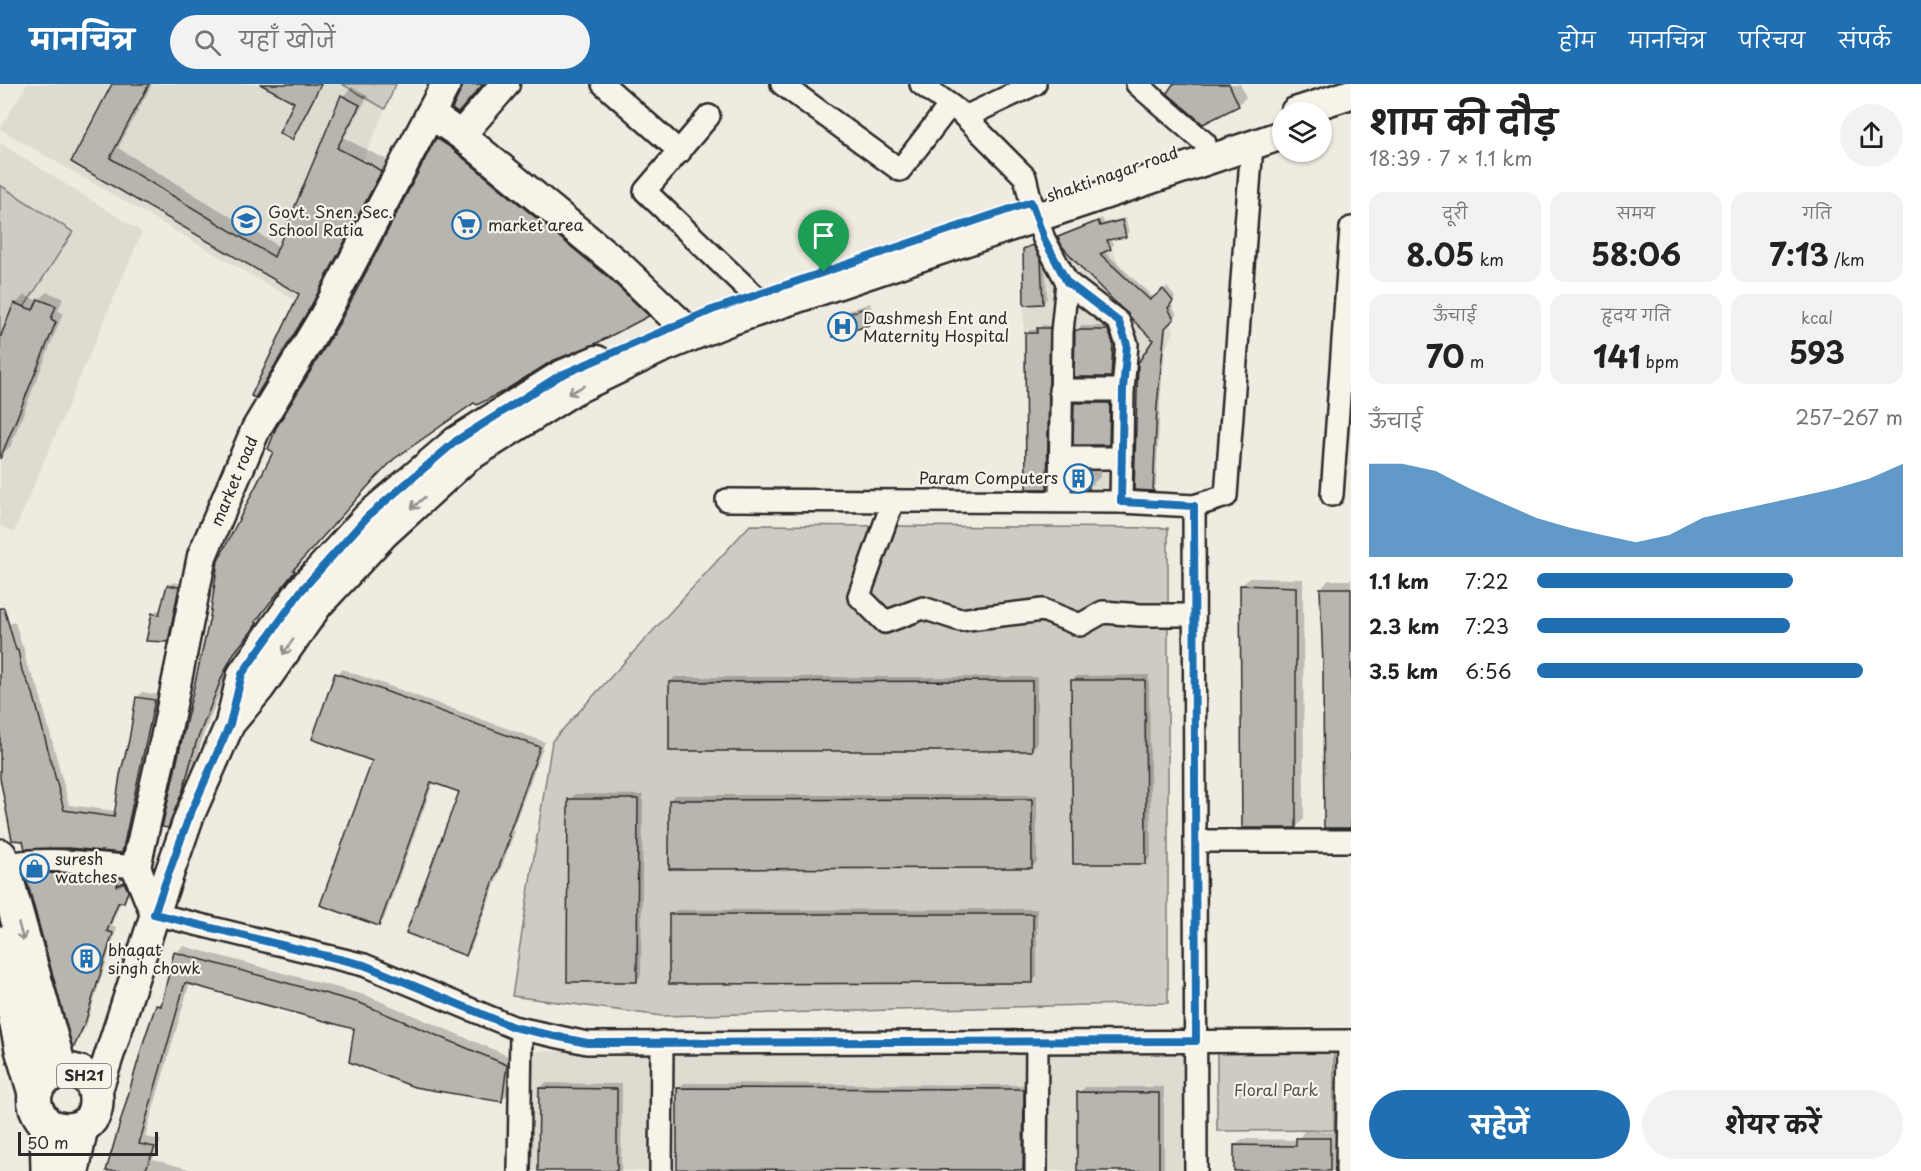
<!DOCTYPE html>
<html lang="hi">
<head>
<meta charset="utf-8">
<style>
	body { margin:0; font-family:"Playpen Sans","Playpen Sans Deva",sans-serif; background:#f2f2f2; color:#222; height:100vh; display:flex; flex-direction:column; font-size:22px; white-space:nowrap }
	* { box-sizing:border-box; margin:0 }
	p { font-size:20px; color:#767676 }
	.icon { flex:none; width:33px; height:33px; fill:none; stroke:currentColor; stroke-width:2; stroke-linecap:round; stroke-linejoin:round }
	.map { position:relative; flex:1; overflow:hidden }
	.sheet { display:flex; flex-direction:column; background:#fff; width:570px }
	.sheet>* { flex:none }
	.fabs { position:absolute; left:1272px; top:18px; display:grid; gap:12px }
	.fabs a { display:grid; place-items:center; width:60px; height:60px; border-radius:50%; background:#fff; box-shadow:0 2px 4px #0004; font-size:30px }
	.scale { position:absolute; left:18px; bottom:15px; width:140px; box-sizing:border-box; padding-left:6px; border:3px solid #2b2b2b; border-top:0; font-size:16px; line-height:21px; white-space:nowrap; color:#2b2b2b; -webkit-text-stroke:4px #f7f3e8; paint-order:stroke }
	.pin { position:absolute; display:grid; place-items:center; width:51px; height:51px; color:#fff; margin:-62px -26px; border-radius:50% 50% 50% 0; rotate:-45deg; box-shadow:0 0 6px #0007 }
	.pin .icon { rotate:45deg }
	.round { display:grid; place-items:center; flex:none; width:63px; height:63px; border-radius:32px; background:#f2f2f2 }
	.overview { display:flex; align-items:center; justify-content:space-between; height:102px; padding:0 18px }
	h1 { font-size:33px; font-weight:700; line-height:45px }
	.stats { display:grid; grid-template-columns:repeat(3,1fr); gap:9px; height:102px; padding:6px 18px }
	.stats div { display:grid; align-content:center; border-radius:15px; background:#f2f2f2; text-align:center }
	.stats b { font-size:30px; font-weight:700 }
	.stats small { font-size:16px; font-weight:400 }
	.stats p { font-size:16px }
	.chart { height:168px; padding:12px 18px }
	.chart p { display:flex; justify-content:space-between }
	.chart svg { width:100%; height:108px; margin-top:6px; fill:#1f6fb2; opacity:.7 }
	.button { display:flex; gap:12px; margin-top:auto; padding:12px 18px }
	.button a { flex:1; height:69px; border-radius:36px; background:#1f6fb2; color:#fff; font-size:24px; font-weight:700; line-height:69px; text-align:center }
	.button a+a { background:#f2f2f2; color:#222 }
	ul { padding:0 18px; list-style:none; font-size:20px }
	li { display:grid; grid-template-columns:96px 72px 1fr; align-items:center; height:45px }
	li i { height:15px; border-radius:8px; background:#1f6fb2 }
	header { display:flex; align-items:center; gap:36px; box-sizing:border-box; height:84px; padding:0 30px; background:#1f6fb2; color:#fff }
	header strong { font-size:28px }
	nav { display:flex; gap:33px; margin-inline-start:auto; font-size:21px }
	.search { width:420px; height:54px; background:#f2f2f2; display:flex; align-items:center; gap:15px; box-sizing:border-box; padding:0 21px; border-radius:33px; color:#767676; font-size:22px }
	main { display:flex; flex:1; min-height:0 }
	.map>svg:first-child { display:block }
	.built { fill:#dedbd1 }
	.green { fill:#cfcbc2; stroke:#7d7b76; stroke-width:1.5 }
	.shadow { fill:#0003 }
	.building { fill:#b8b5ae; stroke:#2b2b2b; stroke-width:1.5 }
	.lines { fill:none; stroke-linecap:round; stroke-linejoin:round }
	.street-casing { stroke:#2b2b2b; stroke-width:26 }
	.secondary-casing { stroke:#2b2b2b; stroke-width:33 }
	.primary-casing { stroke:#2b2b2b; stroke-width:38 }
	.street { stroke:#f7f3e8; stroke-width:21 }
	.secondary { stroke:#f7f3e8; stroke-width:28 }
	.primary { stroke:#f7f3e8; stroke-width:33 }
	.oneway { stroke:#918f8a }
	.route-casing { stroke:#fff; stroke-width:12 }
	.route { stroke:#1f6fb2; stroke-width:8 }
	.labels { text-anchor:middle; stroke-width:4.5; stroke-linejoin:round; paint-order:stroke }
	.shield { fill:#f7f3e8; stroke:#686764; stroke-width:1.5 }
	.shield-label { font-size:15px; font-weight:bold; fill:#2b2b2b }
	.street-label { font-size:16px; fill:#2b2b2b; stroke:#f7f3e8 }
	.poi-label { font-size:16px; fill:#2b2b2b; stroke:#f7f3e8; text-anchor:start }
	.park-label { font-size:16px; fill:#545351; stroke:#f7f3e8 }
</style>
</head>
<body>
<header>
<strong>मानचित्र</strong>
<div class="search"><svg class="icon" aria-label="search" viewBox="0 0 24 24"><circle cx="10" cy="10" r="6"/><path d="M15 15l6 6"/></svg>यहाँ खोजें</div>
<nav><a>होम</a><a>मानचित्र</a><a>परिचय</a><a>संपर्क</a></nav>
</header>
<main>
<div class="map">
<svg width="1351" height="1087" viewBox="0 0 1351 1087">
	<rect width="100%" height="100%" fill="#efebe0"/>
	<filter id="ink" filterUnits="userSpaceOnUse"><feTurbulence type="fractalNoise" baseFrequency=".0167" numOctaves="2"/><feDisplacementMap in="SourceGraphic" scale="12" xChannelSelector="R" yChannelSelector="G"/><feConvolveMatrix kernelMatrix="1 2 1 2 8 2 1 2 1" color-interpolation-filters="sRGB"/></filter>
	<g filter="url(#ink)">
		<!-- built -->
		<g class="built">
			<polygon points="27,0 396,0 301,220 0,45"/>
			<polygon points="0,59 142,148 14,448 0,442"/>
			<polygon points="1098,137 1126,193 1175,246 1162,273 1157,313 1152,420 1026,418 1023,165"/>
			<polygon points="526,967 1188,970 1187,1087 525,1087"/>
		</g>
		<!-- green -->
		<g class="green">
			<polygon points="342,0 396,0 385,25"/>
			<polygon points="0,101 73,148 0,260"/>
			<polygon points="750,441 1168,444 1168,919 662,932 512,912 552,657"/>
			<polygon points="1217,965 1334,965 1334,1046 1217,1047"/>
		</g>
		<!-- shadow -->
		<g class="shadow">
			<polygon points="114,0 152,0 118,64 280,163 343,12 352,3 368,12 344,54 389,77 318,213 264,303 255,312 301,210 73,77"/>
			<polygon points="273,0 322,0 297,49 292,54 297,17"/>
			<polygon points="1175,0 1240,0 1246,13 1238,21"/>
			<polygon points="446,47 656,223 648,231 594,259 552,276 474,318 395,373 300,477 302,478 261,530 264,530 242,559 232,578 204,649 191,696 176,734 167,742 340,240 437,55"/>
			<polygon points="1102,134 1104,139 1125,134 1129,148 1125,151 1110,154 1114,161 1104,167 1154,214 1167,203 1175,213 1171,220 1177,231 1167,239 1160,317 1156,402 1152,405 1155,255 1059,153 1063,150"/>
			<polygon points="1038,158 1045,171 1047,214 1043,219 1025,165 1029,161"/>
			<polygon points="47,208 63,214 58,227 63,229 10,363 1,371 0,258 16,220 24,211 38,217"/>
			<polygon points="870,219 874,234 869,240 837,235 842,229"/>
			<polygon points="1042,241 1052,242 1050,400 1047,403 1026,250 1030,246 1039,246"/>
			<polygon points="1081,242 1112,242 1117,254 1115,288 1111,292 1077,246"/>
			<polygon points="1079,316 1113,316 1112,356 1109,360 1075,319"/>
			<polygon points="1086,376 1100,376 1100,393 1088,404 1075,387"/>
			<polygon points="1249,494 1303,495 1304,735 1296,743 1241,502"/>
			<polygon points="1329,496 1351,496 1351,743 1325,743 1321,504"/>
			<polygon points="173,498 182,500 171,553 167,557 153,530 157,526 162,527 169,502"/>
			<polygon points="0,534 2,542 15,538 22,562 23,561 27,582 38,603 69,721 116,727 137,614 142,608 160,611 127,762 122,768 0,688"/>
			<polygon points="342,585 545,658 512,747 515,747 471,865 466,870 461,707 434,697 384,835 378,841 374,676 337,590"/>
			<polygon points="1149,591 1151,773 1146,778 1072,597 1077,592"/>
			<polygon points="675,593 1037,593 1037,660 1032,665 670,598"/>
			<polygon points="575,710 643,711 641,892 636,897 570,716"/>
			<polygon points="675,711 1037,711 1037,778 1032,783 670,716"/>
			<polygon points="31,786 123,790 121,799 130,794 132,801 129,811 121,817 111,842 117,844 86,942 74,962 26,791"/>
			<polygon points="1037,825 1037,892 1032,898 671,831 676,826"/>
			<polygon points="183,862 368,912 513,974 509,1009 502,1016 356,944 190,898 145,1053 161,1056 153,1075 195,1087 108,1087 158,921 164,915 176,869"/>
			<polygon points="545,999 622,1000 621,1087 540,1087 540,1005"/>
			<polygon points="684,999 1029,1001 1028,1079 1023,1085 679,1004"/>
			<polygon points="1085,1003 1164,1003 1164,1087 1078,1087 1079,1009"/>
			<polygon points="1304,1047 1336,1048 1335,1087 1235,1087 1235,1062 1242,1055 1298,1056"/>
		</g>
		<!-- building -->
		<g class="building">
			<polygon points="112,0 149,0 110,74 274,173 341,11 360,21 337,64 366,79 367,78 381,87 380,90 310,224 255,314 251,312 299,210 71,78"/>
			<polygon points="260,0 321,0 292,56 279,49 294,18"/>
			<polygon points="464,0 483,0 458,29 452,25"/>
			<polygon points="1173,0 1229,0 1239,22 1203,40 1167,9"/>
			<polygon points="436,54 451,64 608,193 649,232 595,260 552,277 504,307 477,321 474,319 394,375 371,399 293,486 295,487 291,492 255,538 257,539 251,548 234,569 224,588 196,659 183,706 168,744 162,743 210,533 218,477 273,368 268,365 276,344 339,240"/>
			<polygon points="1122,136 1126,153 1107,156 1111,165 1100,170 1150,216 1163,205 1173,217 1168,224 1174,235 1165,244 1157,322 1153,407 1134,406 1138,279 1153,256 1084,187 1062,162 1058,153 1098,137 1100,142"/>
			<polygon points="1033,161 1041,176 1043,220 1024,221 1023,165"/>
			<polygon points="38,215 56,222 51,235 56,238 0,375 0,254 14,219 33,226"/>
			<polygon points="865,224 870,241 833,253 835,234"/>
			<polygon points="1037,244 1050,244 1047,405 1026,405 1025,249 1037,249"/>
			<polygon points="1075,246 1108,246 1113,259 1111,293 1074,293"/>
			<polygon points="1074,319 1110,319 1109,361 1073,361"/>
			<rect x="1073" y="387" width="16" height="18"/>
			<polygon points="167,501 179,503 168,558 146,557 152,529 159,531"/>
			<polygon points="1240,501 1296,503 1296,744 1242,744"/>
			<polygon points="1320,504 1351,504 1351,744 1324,744 1323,582"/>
			<polygon points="0,524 4,524 16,566 18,566 22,587 33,609 64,726 114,733 120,691 129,656 136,613 155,616 122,769 69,764 25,765 23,757 12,756 0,694"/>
			<polygon points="335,589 540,663 508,752 510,753 466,872 406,849 459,708 431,698 379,842 320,821 372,677 312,655"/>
			<polygon points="1071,596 1145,596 1146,780 1073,780"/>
			<polygon points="1032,597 1032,667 669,667 669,598"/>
			<polygon points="568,715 638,715 637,898 567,898"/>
			<polygon points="1032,715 1032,784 669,785 669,716"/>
			<polygon points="52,789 119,794 117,802 124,798 128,807 124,818 118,819 107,847 113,849 85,939 73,965 25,790"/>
			<polygon points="669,830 1033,830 1033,899 669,900"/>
			<polygon points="174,868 360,919 507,981 502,1018 414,1003 349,978 354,945 185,899 139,1060 155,1063 145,1087 106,1087 145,953 156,921 161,922"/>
			<polygon points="539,1004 617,1005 617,1087 538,1087"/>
			<polygon points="677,1004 1024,1005 1023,1086 677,1085"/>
			<polygon points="1077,1008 1159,1009 1159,1087 1077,1087"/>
			<polygon points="1296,1054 1330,1054 1330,1087 1234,1087 1234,1061 1296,1062"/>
		</g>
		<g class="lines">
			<defs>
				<g id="street">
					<polyline points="603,0 680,68"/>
					<polyline points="782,0 900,86 950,21"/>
					<polyline points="921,0 961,29 1025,93 1031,118 1044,155 1067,198 1119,238 1127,260 1123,306 1121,418"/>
					<polyline points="1137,0 1205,59"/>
					<polyline points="709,32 645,107 755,212"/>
					<polyline points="965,33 1035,0"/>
					<polyline points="1060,306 1123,306"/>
					<polyline points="1060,374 1122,374"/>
					<polyline points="1332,411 1351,144"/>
					<polyline points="727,416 1121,418 1194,422 1226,412 1252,61"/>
					<polyline points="893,417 859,512 885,538 923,524 960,536 1043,526 1080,541 1103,528 1140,531 1194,531"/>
					<polyline points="1060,417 1062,248 1067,198"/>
					<polyline points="1194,422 1196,1087"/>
					<polyline points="1195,757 1351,757"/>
					<path d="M2 781C47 771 90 780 136 783"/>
					<polyline points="155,830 364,881 513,943 587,959 1351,957"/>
					<polyline points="519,1087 521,945"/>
					<polyline points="661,1087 662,958"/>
					<polyline points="1036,1087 1037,958"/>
					<polyline points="1347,1087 1349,957"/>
				</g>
				<g id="secondary">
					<polyline points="1295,28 1351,10"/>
					<polyline points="430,30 461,51 619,181 681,240 690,253"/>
					<polyline points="461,51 505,0"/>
					<polyline points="231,635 242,590 301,506 368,432 456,357 559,292 597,276"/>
					<path id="s1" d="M155 830 136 783 165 655 202 472 256 345 324 232 446 0"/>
					<polyline points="96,1012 155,830 189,733 230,640 260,604 318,521 384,450 467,374 573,307 660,265 732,236 1282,51"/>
				</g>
				<g id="primary">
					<polyline points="0,772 60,986"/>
					<polyline points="0,859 22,965 35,1009"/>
					<path d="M47 1041C68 1051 95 1046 96 1018 98 961 1 990 47 1041L48 1087"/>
					<polyline points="72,1087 81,1043"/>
				</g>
			</defs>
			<!-- street casing -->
			<use href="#street" class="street-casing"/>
			<!-- secondary casing -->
			<use href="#secondary" class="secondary-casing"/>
			<!-- primary casing -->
			<use href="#primary" class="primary-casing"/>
			<!-- street -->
			<use href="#street" class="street"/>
			<!-- secondary -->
			<use href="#secondary" class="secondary"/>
			<!-- primary -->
			<use href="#primary" class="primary"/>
		</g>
		<!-- one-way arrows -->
		<defs><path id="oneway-shaft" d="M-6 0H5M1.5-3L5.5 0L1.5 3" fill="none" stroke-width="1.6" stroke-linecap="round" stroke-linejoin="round" transform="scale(1.5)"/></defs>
		<g class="oneway">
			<use href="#oneway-shaft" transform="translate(576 306) rotate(152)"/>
			<use href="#oneway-shaft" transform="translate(418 419) rotate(138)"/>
			<use href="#oneway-shaft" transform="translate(288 563) rotate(125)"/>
			<use href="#oneway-shaft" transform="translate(21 848) rotate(74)"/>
		</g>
	</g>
	<g class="lines" filter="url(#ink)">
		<defs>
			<polygon id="route" points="1031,118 1044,155 1067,198 1119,238 1127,260 1123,306 1121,418 1194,422 1196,957 587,959 513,943 364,881 154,830 189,733 230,640 242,590 301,507 368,432 456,357 559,292 712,226"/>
		</defs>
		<!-- route casing -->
		<use href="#route" class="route-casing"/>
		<!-- route -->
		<use href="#route" class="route"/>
	</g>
	<!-- icons -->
	<defs>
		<symbol id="school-ring" viewBox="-11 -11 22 22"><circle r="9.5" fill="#f7f3e8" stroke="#1f6fb2" stroke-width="1.5"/><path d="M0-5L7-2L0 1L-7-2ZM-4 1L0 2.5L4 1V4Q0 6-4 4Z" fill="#1f6fb2"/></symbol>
		<symbol id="supermarket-ring" viewBox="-11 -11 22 22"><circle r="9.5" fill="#f7f3e8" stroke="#1f6fb2" stroke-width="1.5"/><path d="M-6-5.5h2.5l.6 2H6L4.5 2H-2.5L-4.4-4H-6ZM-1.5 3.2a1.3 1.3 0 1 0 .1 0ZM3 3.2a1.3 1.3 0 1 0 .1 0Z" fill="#1f6fb2"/></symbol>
		<symbol id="hospital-ring" viewBox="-11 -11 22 22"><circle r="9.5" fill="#f7f3e8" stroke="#1f6fb2" stroke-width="1.5"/><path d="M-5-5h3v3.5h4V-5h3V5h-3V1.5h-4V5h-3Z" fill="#1f6fb2"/></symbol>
		<symbol id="building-ring" viewBox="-11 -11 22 22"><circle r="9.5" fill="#f7f3e8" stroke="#1f6fb2" stroke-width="1.5"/><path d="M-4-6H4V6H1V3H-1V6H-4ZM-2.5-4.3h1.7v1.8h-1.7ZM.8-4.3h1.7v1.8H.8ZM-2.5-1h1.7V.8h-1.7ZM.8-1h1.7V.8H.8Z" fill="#1f6fb2"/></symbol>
		<symbol id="shop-ring" viewBox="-11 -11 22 22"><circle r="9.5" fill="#f7f3e8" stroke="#1f6fb2" stroke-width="1.5"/><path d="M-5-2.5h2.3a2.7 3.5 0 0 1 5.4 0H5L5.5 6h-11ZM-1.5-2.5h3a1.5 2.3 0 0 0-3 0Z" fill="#1f6fb2"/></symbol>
	</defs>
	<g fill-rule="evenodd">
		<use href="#school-ring" x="230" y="120" width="33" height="33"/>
		<use href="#supermarket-ring" x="450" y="124" width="33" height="33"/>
		<use href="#hospital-ring" x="826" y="226" width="33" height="33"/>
		<use href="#building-ring" x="1062" y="378" width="33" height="33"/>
		<use href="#shop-ring" x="18" y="768" width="33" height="33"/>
		<use href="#building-ring" x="70" y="858" width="33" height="33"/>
	</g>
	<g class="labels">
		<!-- shield labels -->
		<rect class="shield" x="57" y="980" width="54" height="24" rx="4.5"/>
		<g class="shield-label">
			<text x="84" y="997">SH21</text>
		</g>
		<!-- street labels -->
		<g class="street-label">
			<text transform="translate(1112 90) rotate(-19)" y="6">shakti nagar road</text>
			<text dy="6" stroke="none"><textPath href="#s1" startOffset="450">market road</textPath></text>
		</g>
		<!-- poi labels -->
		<g class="poi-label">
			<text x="268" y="134">Govt. Snen. Sec.<tspan x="268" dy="18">School Ratia</tspan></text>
			<text x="488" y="147">market area</text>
			<text x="863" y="240">Dashmesh Ent and<tspan x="863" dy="18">Maternity Hospital</tspan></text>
			<text x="1058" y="400" text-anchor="end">Param Computers</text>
			<text x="55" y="781">suresh<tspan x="55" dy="18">watches</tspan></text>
			<text x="108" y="872">bhagat<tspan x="108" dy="18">singh chowk</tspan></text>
		</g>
		<!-- park labels -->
		<g class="park-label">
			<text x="1276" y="1012">Floral Park</text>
		</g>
	</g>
</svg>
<div class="fabs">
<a><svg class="icon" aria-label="layers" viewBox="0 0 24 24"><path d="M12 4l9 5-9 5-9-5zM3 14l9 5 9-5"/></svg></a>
</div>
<div class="scale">50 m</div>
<div class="pin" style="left:824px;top:188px;background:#1e9e55"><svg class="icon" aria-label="arrive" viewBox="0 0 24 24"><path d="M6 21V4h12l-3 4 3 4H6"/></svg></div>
</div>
<section class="sheet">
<div class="overview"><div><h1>शाम की दौड़</h1><p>18:39 · 7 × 1.1 km</p></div><a class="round"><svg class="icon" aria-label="share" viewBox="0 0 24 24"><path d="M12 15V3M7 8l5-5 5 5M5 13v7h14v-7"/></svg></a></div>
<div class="stats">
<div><p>दूरी</p><b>8.05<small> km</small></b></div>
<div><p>समय</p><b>58:06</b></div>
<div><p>गति</p><b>7:13<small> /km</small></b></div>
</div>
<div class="stats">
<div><p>ऊँचाई</p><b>70<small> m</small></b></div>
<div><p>हृदय गति</p><b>141<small> bpm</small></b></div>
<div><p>kcal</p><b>593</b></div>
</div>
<div class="chart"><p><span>ऊँचाई</span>257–267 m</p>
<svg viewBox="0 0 160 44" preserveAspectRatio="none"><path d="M0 44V6L10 6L20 9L30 16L40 22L50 28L60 32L70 35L80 38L90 35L100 28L110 25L120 22L130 19L140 16L150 12L160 6V44z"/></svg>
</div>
<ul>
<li><b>1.1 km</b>7:22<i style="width:70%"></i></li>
<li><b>2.3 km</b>7:23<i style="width:69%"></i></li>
<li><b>3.5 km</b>6:56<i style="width:89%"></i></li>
</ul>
<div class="button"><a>सहेजें</a><a>शेयर करें</a></div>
</section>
</main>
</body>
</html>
